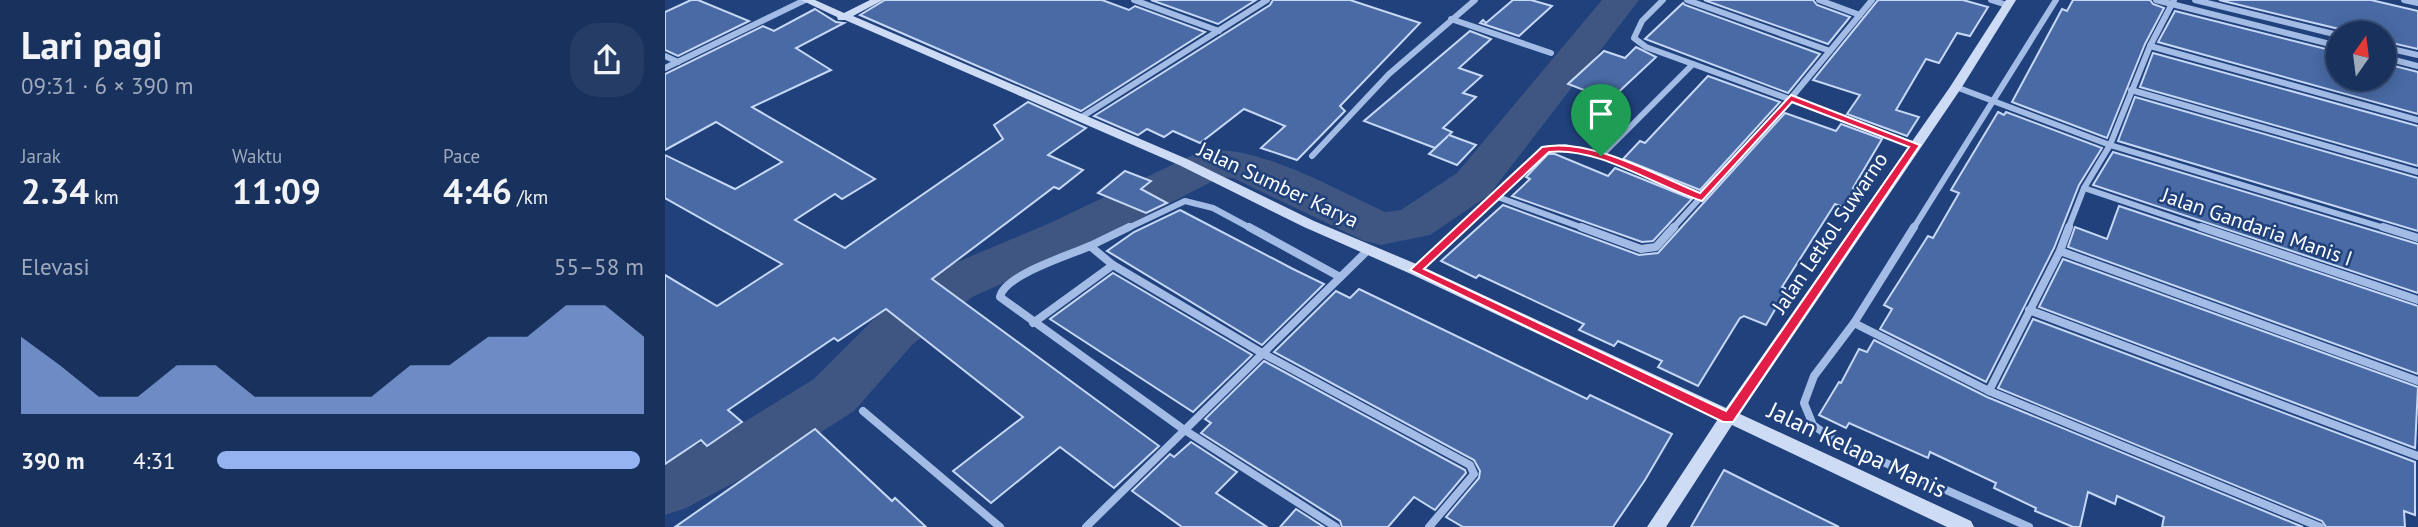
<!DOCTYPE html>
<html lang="id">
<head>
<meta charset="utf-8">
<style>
	body { margin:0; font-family:"PT Sans",sans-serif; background:#253d66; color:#f1f3f6; height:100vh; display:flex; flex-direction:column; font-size:26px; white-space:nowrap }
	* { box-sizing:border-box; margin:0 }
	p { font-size:23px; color:#9fa9bc }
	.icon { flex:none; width:38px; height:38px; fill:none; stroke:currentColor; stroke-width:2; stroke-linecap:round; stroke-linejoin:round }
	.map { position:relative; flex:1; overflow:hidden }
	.panel { display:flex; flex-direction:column; background:#18315d; width:665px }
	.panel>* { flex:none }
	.needle { width:46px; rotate:14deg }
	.controls { position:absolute; left:1661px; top:21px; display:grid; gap:14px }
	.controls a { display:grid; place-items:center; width:70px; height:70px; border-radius:50%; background:#18315d; box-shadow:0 4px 18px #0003,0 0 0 2px #364c72; font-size:35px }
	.pin { position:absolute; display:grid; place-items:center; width:60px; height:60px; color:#fff; margin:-72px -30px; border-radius:50% 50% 50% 0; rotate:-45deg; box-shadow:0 0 7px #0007 }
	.pin .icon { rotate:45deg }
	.round { display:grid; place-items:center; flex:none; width:74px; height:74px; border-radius:28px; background:#253d66 }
	.overview { display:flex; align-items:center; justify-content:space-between; height:119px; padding:0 21px }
	h1 { font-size:38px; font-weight:700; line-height:52px }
	.metrics { display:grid; grid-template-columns:repeat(3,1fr); gap:10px; height:119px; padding:7px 21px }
	.metrics div { display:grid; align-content:center }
	.metrics b { font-size:35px; font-weight:700 }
	.metrics small { font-size:19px; font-weight:400 }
	.metrics p { font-size:19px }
	.chart { height:196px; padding:14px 21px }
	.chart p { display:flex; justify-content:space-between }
	.chart svg { width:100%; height:126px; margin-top:7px; fill:#95b2f1; opacity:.7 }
	ul { padding:0 21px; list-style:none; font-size:23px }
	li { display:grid; grid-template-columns:112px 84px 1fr; align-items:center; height:52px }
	li i { height:18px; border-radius:9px; background:#95b2f1 }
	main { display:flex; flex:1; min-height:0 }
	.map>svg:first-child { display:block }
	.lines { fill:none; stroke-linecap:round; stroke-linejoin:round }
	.river { fill:#3e5681; fill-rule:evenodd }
	.building { fill:#496aa5; stroke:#c6d8f5; stroke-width:2 }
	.street-far1 { stroke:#a3bce6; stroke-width:6 }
	.street { stroke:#a3bce6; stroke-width:8 }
	.secondary { fill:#cddbf5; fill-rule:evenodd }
	.route { fill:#e11d48; stroke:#fff; stroke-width:2; fill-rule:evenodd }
	.labels { text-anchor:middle; stroke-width:5; stroke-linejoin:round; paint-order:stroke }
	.street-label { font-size:21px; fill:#fff; stroke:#20417c }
	.near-street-label { font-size:24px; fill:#fff; stroke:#20417c }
</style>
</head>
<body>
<main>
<section class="panel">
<div class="overview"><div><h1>Lari pagi</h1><p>09:31 · 6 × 390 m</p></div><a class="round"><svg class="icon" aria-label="share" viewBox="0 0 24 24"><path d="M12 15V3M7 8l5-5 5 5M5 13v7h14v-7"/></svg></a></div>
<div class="metrics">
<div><p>Jarak</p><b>2.34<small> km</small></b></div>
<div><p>Waktu</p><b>11:09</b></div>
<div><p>Pace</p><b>4:46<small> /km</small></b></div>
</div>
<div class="chart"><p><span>Elevasi</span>55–58 m</p>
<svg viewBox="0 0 160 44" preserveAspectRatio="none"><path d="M0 44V17L10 27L20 38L30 38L40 27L50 27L60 38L70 38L80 38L90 38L100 27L110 27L120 17L130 17L140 6L150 6L160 17V44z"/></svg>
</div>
<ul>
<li><b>390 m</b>4:31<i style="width:99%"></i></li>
</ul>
</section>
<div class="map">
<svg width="1753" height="527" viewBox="0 0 1753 527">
	<rect width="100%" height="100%" fill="#20417c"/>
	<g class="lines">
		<!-- river -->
		<path class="river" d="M937 0H974L824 195 765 235 716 245 699 241 568 178 556 177 419 247 307 297 247 345 189 411 116 458 21 508 0 515V460L76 424 149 379 211 317 271 271 385 223 534 152C584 139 673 191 720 212L736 210 792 173Z"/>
	</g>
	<!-- building -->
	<g class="building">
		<polygon points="26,0 33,0 84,21 13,56 0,50 0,12"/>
		<polygon points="220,0 437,0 464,10 470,6 540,32 416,111 195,15"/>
		<polygon points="486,0 591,0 553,24"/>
		<polygon points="608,0 685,0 755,23 675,106 680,111 632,160 596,148 620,126 579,109 535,143 508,131 499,137 482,129 473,135 429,116 605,5"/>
		<polygon points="848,0 866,0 887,6 854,36 815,23 818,20 821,23"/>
		<polygon points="1039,0 1148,0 1152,5 1185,17 1163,44"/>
		<polygon points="1213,0 1298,0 1323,7 1305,36 1292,33 1274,63 1261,59 1231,110 1254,117 1242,136 1182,114 1195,95 1148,80"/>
		<polygon points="1408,0 1485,0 1488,4 1499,8 1480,44 1442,138 1347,102 1397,9 1402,11"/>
		<polygon points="1554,0 1706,0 1753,11 1753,49 1718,41 1718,33 1678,33 1674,29"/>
		<polygon points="1018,3 1020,5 1155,54 1123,93 980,39"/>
		<polygon points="150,9 171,22 179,23 131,48 166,70 87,107 210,179 177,199 170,194 130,220 180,248 338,139 329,125 363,102 421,128 383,155 418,170 394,189 389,187 267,279 494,446 449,488 395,447 326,503 288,471 358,417 221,309 173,341 169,338 63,410 77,422 42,446 36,440 0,464 0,275 52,306 117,264 0,198 0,155 70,189 117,162 51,122 0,150 0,74 98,26 109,31"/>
		<polygon points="1510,11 1673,52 1673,79 1718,79 1718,63 1753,72 1753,114 1493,42"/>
		<polygon points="805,31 826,39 794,68 817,76 798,93 811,97 778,128 787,132 784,135 811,145 792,165 764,154 783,136 770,148 699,121"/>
		<polygon points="971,47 991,57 945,100 903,84 939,51 960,58"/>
		<polygon points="1488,53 1753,126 1753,166 1475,87"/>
		<polygon points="1043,76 1115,102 1035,190 958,159 975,141 980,143"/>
		<polygon points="1470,97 1753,178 1753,231 1453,141"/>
		<polygon points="1333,112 1339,115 1341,112 1437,148 1414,185 1389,248 1321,382 1215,329 1227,309 1219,305 1263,236 1268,238 1294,193 1286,190"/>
		<polygon points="1120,113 1171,131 1176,124 1217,139 1188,188 1199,192 1189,211 1170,204 1117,287 1122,289 1101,325 1079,316 1075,318 1033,386 993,367 997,361 953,341 949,346 914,330 919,324 814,275 811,278 776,261 838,205 974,255 993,253"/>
		<polygon points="1448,152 1753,244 1753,293 1428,185"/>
		<polygon points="883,154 890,154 943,176 950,168 1027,199 988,241 977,242 847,196 865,179 861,177"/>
		<polygon points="460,171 486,181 476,189 502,203 481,213 433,193"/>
		<polygon points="1454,206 1753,306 1753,374 1403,247 1410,227 1442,239"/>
		<polygon points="515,210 628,269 659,284 597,345 442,251 469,232"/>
		<polygon points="1398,259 1753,387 1750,448 1374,307"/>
		<polygon points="448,273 587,355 528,412 385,319"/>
		<polygon points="694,289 922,399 925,395 1007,434 980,480 948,527 798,527 781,517 814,478 815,471 809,460 609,352 671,291 685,298"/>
		<polygon points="1368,319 1750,462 1750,515 1739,511 1740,527 1661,527 1657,521 1333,388"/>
		<polygon points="1209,340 1322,397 1638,527 1497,527 1499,517 1452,496 1450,504 1423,492 1415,527 1408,527 1370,511 1371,508 1329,488 1331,483 1265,452 1263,458 1184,423 1181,428 1154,415 1174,382 1176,383 1194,349 1202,352"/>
		<polygon points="599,361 800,470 801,473 770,510 749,497 723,527 677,527 675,521 536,433 546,423 540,419"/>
		<polygon points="150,429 227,501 230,498 261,527 10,527"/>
		<polygon points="526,442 572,472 551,493 602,527 517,527 467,491 505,454 509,457"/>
		<polygon points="1059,470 1107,494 1174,527 1026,527"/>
		<polygon points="631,509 659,527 615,527"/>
	</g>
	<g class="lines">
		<!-- street-far1 -->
		<g class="street-far1">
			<polyline points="469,0 554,31"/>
			<polyline points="998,0 977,21 969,38 981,47 1028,64"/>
			<polyline points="1022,0 1165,51"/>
			<polyline points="1154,0 1195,15"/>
			<polyline points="1326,0 1342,5"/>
			<polyline points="1491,0 1673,46"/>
			<polyline points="1530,0 1673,35"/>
			<polyline points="1739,0 1753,3"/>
			<polyline points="786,19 886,53"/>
			<polyline points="1485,46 1753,120"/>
			<polyline points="1718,47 1753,55"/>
			<polyline points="0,56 13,62"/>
			<polyline points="1718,57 1753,66"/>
			<polyline points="0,68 140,0"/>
			<polyline points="1291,87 1445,145 1723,229"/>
			<polyline points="1466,90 1753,172"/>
			<polyline points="415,118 602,0"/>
			<polyline points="647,156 724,74 810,0"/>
			<polyline points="936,156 1037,197"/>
			<polyline points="1419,188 1541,229"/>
			<polyline points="830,196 921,229"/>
			<polyline points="461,229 520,201 548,208 587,229"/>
			<polyline points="795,229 881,149 900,147 936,156 1028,64 1250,145"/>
			<polyline points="1007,229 1126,98 1207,0"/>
			<polyline points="1248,229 1391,0"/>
			<polyline points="1403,229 1419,188 1445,145 1485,46 1509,0"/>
		</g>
		<!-- street -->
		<g class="street">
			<polyline points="464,227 425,246 448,265 597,353 805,465 809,474 764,527"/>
			<polyline points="584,227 675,277"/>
			<polyline points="916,227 976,249 991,247 1009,227"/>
			<polyline points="1249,227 1189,323 1149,376 1139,403 1148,425 1169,440 1364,527"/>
			<polyline points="1536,227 1753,300"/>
			<polyline points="1718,227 1753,238"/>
			<path d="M425 246C405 255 339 275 335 297L518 429 671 527"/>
			<polyline points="1395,251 1753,381"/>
			<polyline points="751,270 797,227"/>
			<polyline points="1364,310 1753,456"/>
			<polyline points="368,323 448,265"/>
			<polyline points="1189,323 1324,391 1655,527"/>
			<polyline points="1324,391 1395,251 1404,227"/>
			<polyline points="198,411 335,527"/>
			<polyline points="421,527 703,250"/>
		</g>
		<!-- secondary -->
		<polygon class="secondary" points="136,0 150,0 179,13 205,0 218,0 188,16 522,159 649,221 756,266 1061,408 1285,87 1341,0 1351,0 1297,87 1075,414 1306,521 1309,527 1282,527 1067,425 1001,527 982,527 1053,419 746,274 639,227 514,165 180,20 173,20 172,17"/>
	</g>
	<!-- route -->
	<path class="route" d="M1126 95 1255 145 1068 422H1058L745 270 877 147C924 137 991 175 1035 193ZM1127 102 1244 147 1061 411 759 269 884 152C932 146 990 186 1037 201Z"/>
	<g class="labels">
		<!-- street labels -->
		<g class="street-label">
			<text transform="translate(613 185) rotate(25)" y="7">Jalan Sumber Karya</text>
			<text transform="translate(1592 227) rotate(19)" y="7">Jalan Gandaria Manis I</text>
			<text transform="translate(1165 233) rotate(-56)" y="7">Jalan Letkol Suwarno</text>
		</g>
		<!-- near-street labels -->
		<g class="near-street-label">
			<text transform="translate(1192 450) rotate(25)" y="8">Jalan Kelapa Manis</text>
		</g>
	</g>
</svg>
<div class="controls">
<a><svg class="needle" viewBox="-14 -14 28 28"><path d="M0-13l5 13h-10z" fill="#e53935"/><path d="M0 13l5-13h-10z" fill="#9fa9bc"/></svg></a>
</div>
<div class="pin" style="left:936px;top:156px;background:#1e9e55"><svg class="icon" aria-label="arrive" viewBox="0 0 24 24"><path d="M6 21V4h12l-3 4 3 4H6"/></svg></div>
</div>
</main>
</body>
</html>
